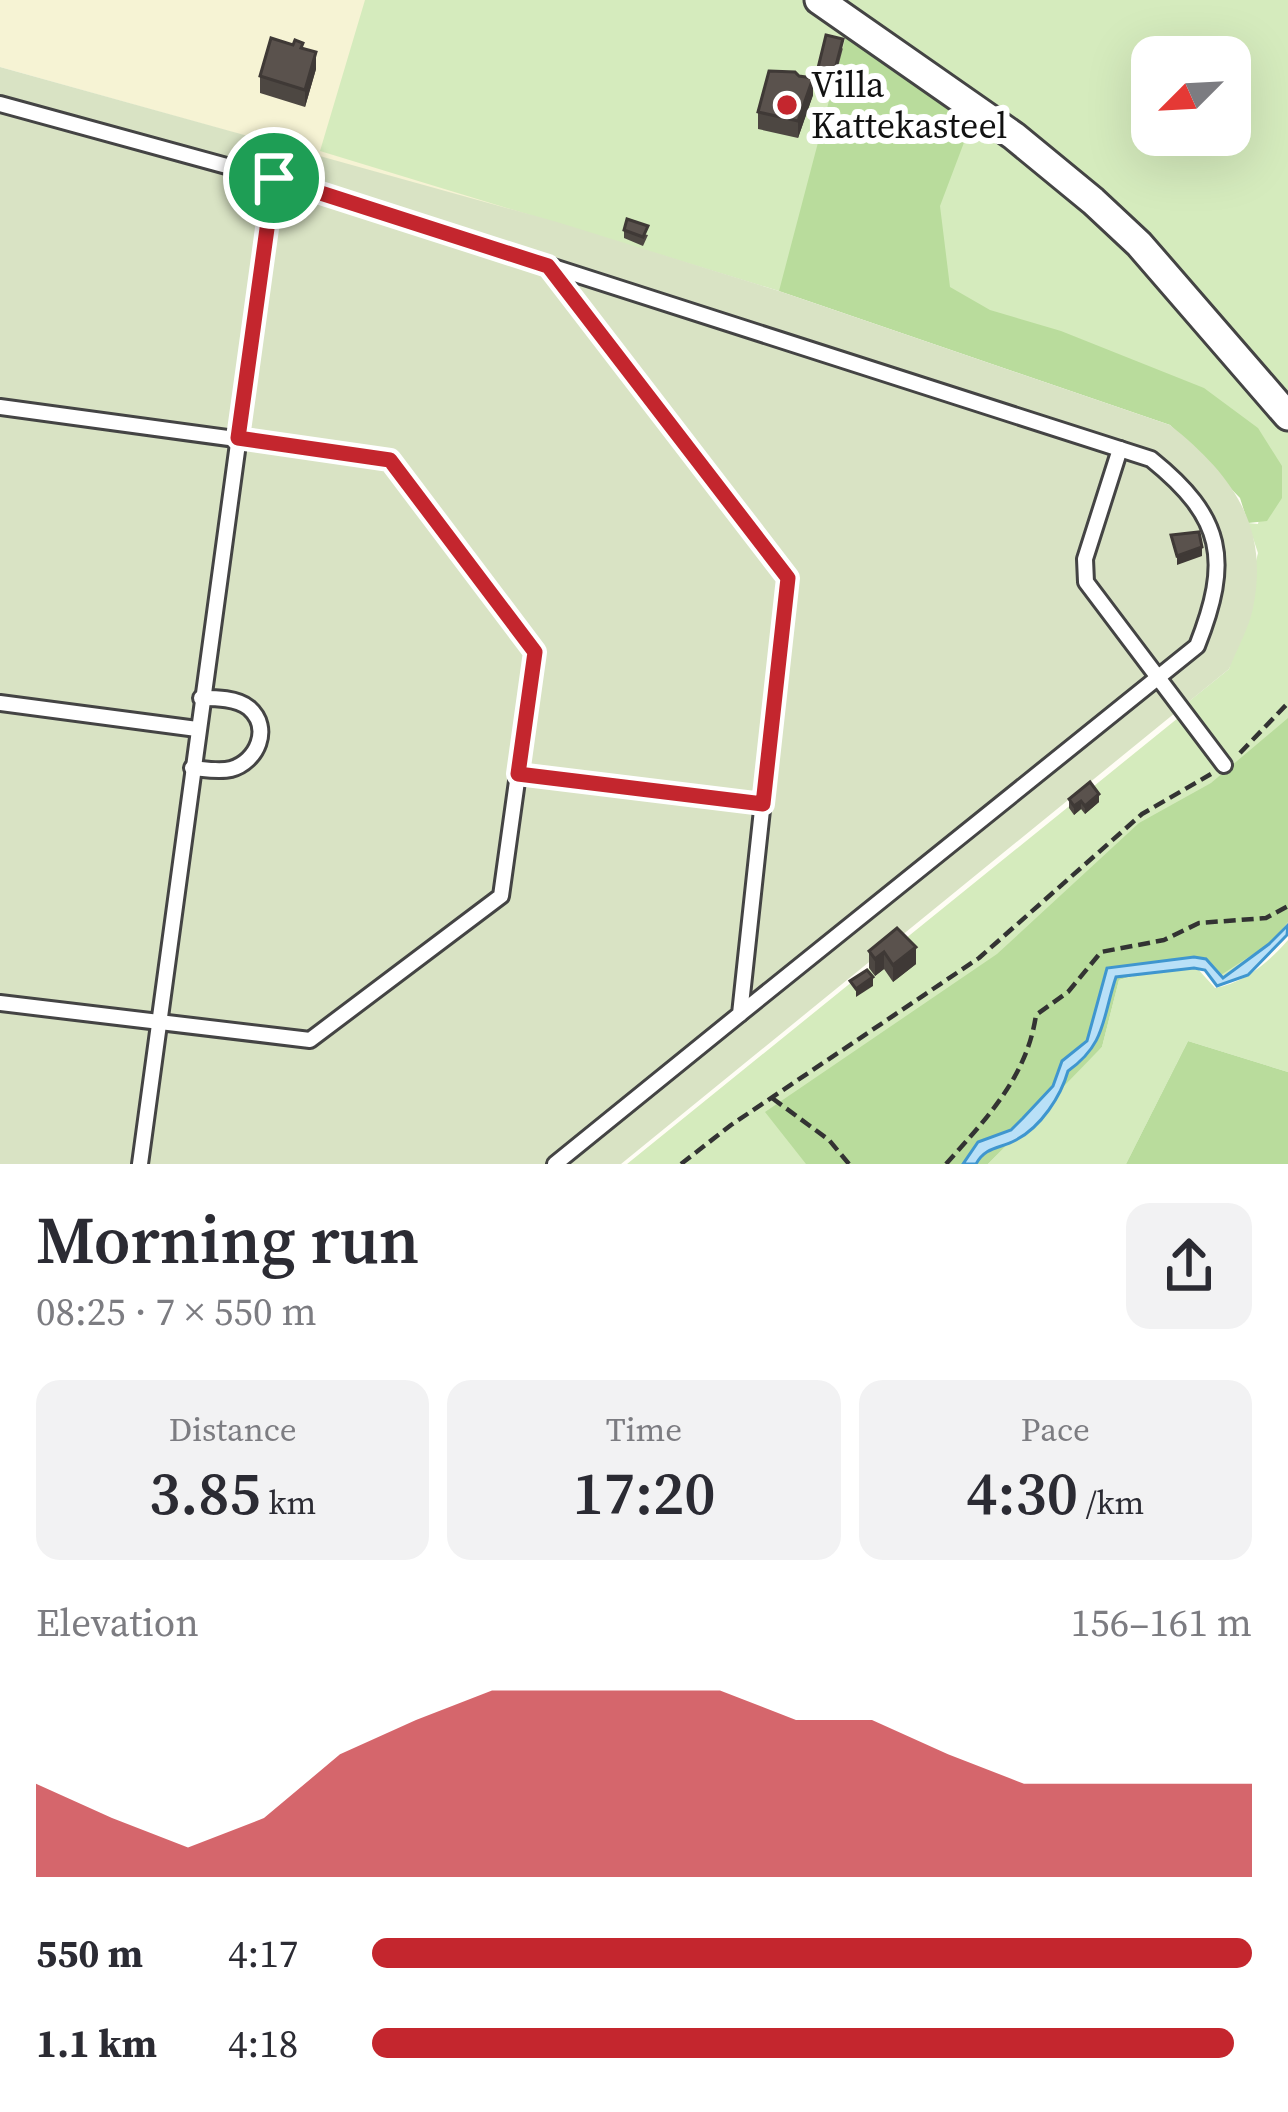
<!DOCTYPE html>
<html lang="en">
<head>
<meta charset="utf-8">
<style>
	body { margin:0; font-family:"Source Serif 4",serif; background:#f2f2f3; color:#2b2b33; height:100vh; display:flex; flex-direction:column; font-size:45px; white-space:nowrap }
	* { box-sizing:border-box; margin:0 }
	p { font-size:39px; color:#7c7c81 }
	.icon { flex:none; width:66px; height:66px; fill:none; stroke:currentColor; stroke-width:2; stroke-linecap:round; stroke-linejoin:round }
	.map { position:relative; height:1164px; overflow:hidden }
	.sheet { display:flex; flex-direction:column; background:#fff; flex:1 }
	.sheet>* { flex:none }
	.needle { width:78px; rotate:246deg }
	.tools { position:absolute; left:1131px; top:36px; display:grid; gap:24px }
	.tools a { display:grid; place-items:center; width:120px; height:120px; border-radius:24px; background:#fff; box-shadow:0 12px 48px #0002; font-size:60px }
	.pin { position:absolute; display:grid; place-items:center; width:102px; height:102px; color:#fff; margin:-51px; border:6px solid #fff; border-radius:50%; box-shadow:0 3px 12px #0007 }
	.round { display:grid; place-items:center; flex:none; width:126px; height:126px; border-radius:24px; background:#f2f2f3 }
	.head { display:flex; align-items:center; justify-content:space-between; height:204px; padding:0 36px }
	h1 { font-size:66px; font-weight:600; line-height:90px }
	.stats { display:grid; grid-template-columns:repeat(3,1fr); gap:18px; height:204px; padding:12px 36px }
	.stats div { display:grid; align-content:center; border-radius:24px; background:#f2f2f3; text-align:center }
	.stats b { font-size:60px; font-weight:600 }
	.stats small { font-size:33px; font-weight:400 }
	.stats p { font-size:33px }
	.chart { height:336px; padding:24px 36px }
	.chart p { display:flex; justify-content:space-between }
	.chart svg { width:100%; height:216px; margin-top:12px; fill:#c4262e; opacity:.7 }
	ul { padding:0 36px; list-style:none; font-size:39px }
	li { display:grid; grid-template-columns:192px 144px 1fr; align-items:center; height:90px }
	li i { height:30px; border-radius:15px; background:#c4262e }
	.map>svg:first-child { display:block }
	.farmland { fill:#f6f3d4 }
	.green { fill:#d5ebbd; fill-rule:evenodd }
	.forest { fill:#b9dc9c }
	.cemetery { fill:#d9e3c4 }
	.water { fill:#b9e0f7; stroke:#3f96cf; stroke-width:3 }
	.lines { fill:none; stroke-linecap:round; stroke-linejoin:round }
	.service-casing { stroke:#444; stroke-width:20 }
	.minor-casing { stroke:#444; stroke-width:33 }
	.path { stroke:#333; stroke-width:4.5; stroke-dasharray:12 6; stroke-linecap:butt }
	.service { stroke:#fff; stroke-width:14 }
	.minor { stroke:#fff; stroke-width:27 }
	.wall { fill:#4d4742 }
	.shaded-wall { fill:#3f3936 }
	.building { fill:#5a524d; stroke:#3f3936; stroke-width:3 }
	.route-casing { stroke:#fff; stroke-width:24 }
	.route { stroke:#c4262e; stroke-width:15 }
	.poi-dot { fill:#c4262e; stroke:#fff; stroke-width:4.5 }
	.labels { text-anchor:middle; stroke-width:12; stroke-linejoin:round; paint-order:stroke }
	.poi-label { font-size:36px; fill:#111; stroke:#fff; text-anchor:start }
</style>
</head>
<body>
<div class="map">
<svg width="1288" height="1164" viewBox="0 0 1288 1164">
	<rect width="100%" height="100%" fill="#fffdf5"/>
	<!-- farmland -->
	<polygon class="farmland" points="0,0 690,0 617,240 0,67"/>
	<!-- green -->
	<path class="green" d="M365 0H1288V929L1224 981 1199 963 1175 968H1197L1215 988C1244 983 1269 962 1288 940V1072L1188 1041 1126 1164H988L1010 1141 972 1164H627L1178 718 1190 707 1187 703 1229 669 1258 553 1248 523 1258 524 1273 452 779 291 320 151ZM1152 57H1230V135H1152ZM1122 969 1148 972 1119 980 1102 1047 1057 1091Z"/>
	<!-- forest -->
	<g class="forest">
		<polygon points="846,36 974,116 940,206 950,287 990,310 1061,331 1204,388 1258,428 1282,466 1282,498 1267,521 1248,523 1240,498 1170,425 779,291"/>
		<path d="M1288 718V922L1270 943 1221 975 1204 957C1175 958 1148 972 1119 980L1102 1047 988 1164H806L765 1112 997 954 1139 823 1211 783Z"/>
		<polygon points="1188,1041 1288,1072 1288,1164 1126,1164"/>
	</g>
	<!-- cemetery -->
	<path class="cemetery" d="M0 67 557 222 779 291 1170 425C1231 474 1270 525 1253 608 1249 628 1237 649 1229 669L621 1164H0Z"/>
	<!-- water -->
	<path class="water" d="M1288 925 1287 935 1248 975 1217 986 1205 970 1194 968 1116 977C1102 1019 1106 1044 1068 1071 1061 1096 1041 1127 1016 1140 1000 1149 986 1146 976 1164H963L978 1142 1011 1130 1023 1118 1053 1086 1062 1061 1087 1041 1107 968 1194 957 1206 959 1223 978 1269 944Z"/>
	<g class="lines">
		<defs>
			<g id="service">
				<polyline points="0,104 274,179"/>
				<path d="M547 265 1151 459C1224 518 1231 560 1197 646L740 1014"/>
				<polyline points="0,407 390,460 535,652 501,896 310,1040 0,1003"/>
				<polyline points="1120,449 1085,559 1086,582 1224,765"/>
				<polyline points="0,703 197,729"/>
				<path d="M192 768C204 769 219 772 231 769 257 762 272 728 249 708 237 698 216 698 201 698"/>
				<polyline points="518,774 763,804"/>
				<polyline points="140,1164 274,179 547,265 787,578 740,1014 555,1164"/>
			</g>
			<polyline id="minor" points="819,0 1014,136 1093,201 1139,244 1288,416"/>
		</defs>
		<!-- service casing -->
		<use href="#service" class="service-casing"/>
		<!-- minor casing -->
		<use href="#minor" class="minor-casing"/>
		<!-- path -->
		<g class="path">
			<polyline points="1240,753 1288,703"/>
			<polyline points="772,1098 829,1140 849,1164"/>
			<polyline points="681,1164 731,1125 979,958 1142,814 1211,774"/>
			<path d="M946 1164C986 1119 1027 1077 1036 1015L1068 992 1101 952 1164 940 1199 923 1266 918 1288 906"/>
		</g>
		<!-- service -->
		<use href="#service" class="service"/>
		<!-- minor -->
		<use href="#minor" class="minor"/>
	</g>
	<!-- wall -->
	<g class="wall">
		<polygon points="303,48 316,69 305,107 260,93 260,76"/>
		<polygon points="843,48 834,82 818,77 818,68"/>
		<polygon points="799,76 813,95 798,138 758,129 758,112"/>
		<polygon points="624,230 648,235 643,246 624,238"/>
		<polygon points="1069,799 1099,802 1085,814 1081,809 1074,815 1069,808"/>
		<polygon points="897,928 916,964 893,982 884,969 875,976 869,968 869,951"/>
	</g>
	<!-- shaded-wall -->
	<g class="shaded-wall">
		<polygon points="316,52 316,69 305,107 305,90"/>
		<polygon points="813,78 813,95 798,138 798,121"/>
		<polygon points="1202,547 1202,556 1177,565 1177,556"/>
		<polygon points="1099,794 1099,802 1085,814 1085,806"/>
		<polygon points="1081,801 1081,809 1074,815 1074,806"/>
		<polygon points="916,947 916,964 893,982 893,965"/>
		<polygon points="884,952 884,969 875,976 875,959"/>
		<polygon points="873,977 873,986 856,997 856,989"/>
	</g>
	<!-- building -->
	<g class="building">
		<polygon points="826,35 843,39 834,73 818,68"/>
		<polygon points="271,38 293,45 295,40 303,43 301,48 316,52 305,90 260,76"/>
		<polygon points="769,71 795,72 799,76 813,78 798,121 758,112"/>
		<polygon points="627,219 648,226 643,237 624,230"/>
		<polygon points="1199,532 1202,547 1177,556 1171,535"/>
		<polygon points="1090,782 1099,794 1085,806 1081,801 1074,806 1069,799"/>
		<polygon points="897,928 916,947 893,965 884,952 875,959 869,951"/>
		<polygon points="867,970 873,977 856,989 850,981"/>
	</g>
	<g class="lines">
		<defs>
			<polygon id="route" points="274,178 548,266 788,578 763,804 518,774 535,652 390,460 238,438"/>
		</defs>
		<!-- route casing -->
		<use href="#route" class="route-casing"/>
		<!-- route -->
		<use href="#route" class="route"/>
	</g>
	<!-- markers -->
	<circle class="poi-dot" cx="787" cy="105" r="12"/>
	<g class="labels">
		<!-- poi labels -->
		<g class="poi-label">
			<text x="811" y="97">Villa<tspan x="811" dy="41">Kattekasteel</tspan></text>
		</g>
	</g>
</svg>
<div class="tools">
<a><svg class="needle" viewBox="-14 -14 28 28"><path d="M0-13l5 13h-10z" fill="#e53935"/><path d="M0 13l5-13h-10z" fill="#7c7c81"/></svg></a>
</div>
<div class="pin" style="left:274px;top:178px;background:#1e9e55"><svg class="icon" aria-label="arrive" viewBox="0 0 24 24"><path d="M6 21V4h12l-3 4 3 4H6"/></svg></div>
</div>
<section class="sheet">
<div class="head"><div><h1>Morning run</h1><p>08:25 · 7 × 550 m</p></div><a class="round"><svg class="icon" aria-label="share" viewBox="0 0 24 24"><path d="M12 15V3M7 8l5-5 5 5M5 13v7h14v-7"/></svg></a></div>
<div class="stats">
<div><p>Distance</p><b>3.85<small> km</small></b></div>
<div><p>Time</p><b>17:20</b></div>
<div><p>Pace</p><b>4:30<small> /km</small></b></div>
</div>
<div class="chart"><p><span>Elevation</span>156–161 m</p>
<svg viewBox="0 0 160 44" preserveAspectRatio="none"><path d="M0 44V25L10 32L20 38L30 32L40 19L50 12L60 6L70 6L80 6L90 6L100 12L110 12L120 19L130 25L140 25L150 25L160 25V44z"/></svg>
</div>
<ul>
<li><b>550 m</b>4:17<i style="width:100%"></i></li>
<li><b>1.1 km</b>4:18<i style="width:98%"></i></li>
</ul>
</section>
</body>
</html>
